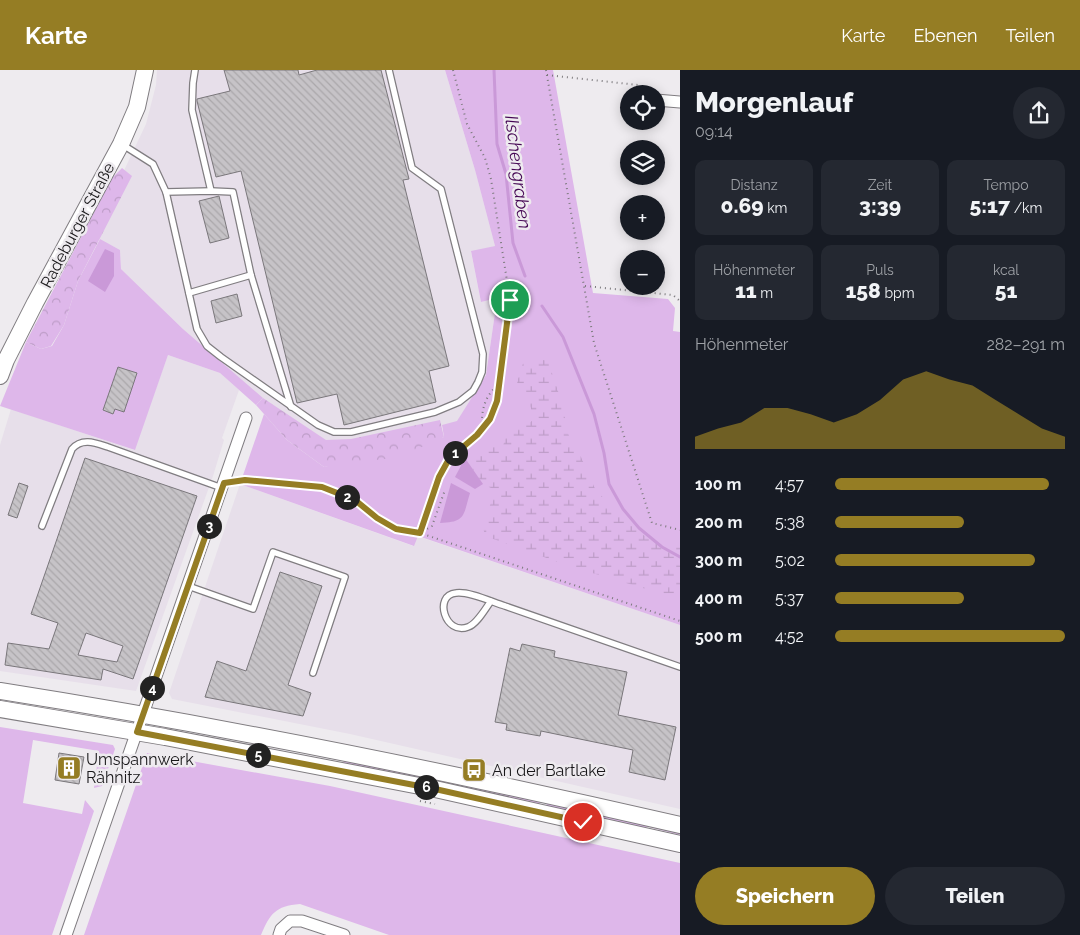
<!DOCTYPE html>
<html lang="de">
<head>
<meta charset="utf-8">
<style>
	body { margin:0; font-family:Raleway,sans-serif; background:#242831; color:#f1f3f6; height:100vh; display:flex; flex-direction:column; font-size:19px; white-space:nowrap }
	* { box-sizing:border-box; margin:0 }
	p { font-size:16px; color:#9ea1a6 }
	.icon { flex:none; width:28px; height:28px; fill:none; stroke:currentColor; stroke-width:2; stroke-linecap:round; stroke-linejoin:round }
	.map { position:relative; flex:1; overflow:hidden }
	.drawer { display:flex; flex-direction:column; background:#171b24; width:400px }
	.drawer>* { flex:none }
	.tools { position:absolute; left:620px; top:15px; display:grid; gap:10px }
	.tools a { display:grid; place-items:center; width:45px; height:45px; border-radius:50%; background:#171b24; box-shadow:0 2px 12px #0003; font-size:25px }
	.pin { position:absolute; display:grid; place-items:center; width:42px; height:42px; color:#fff; margin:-21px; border:2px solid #fff; border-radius:50%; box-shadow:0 1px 5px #0007 }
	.km { position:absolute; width:25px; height:25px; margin:-12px; border-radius:50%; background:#222; color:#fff; font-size:14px; line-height:25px; text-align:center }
	.round { display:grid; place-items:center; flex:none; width:52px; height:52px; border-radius:26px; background:#242831 }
	.summary { display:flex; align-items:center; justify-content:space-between; height:85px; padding:0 15px }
	h1 { font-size:28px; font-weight:800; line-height:38px }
	.metrics { display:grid; grid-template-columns:repeat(3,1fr); gap:8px; height:85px; padding:5px 15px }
	.metrics div { display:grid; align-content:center; border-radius:10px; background:#242831; text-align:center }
	.metrics b { font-size:21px; font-weight:800 }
	.metrics small { font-size:14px; font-weight:400 }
	.metrics p { font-size:14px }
	.chart { height:140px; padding:10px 15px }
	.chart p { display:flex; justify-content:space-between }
	.chart svg { width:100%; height:90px; margin-top:5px; fill:#957d24; opacity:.7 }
	.action { display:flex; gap:10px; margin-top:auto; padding:10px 15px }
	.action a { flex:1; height:58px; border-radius:30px; background:#957d24; color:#fff; font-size:20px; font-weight:800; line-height:58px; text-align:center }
	.action a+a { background:#242831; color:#f1f3f6 }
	ul { padding:0 15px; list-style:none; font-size:16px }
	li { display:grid; grid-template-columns:80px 60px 1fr; align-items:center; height:38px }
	li i { height:12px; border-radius:6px; background:#957d24 }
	header { display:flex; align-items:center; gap:30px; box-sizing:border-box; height:70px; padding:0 25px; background:#957d24; color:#fff }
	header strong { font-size:24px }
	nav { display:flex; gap:28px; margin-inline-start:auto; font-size:18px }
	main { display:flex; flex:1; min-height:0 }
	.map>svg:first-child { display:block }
	.built { fill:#e7dfea }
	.grass { fill:#deb7ea }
	.forest { fill:url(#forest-crowns) }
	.wetland { fill:url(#wetland-marsh) }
	.water { fill:#ca99d8 }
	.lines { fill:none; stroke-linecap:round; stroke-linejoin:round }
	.stream { stroke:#ca99d8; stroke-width:3 }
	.building { fill:url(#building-back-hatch); stroke:#7a777b; fill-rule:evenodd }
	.lane-casing { stroke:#807d81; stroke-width:8 }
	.street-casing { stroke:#807d81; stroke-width:13 }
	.secondary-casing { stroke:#807d81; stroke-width:18 }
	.path { stroke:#7c7a7d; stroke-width:2; stroke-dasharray:1 4; stroke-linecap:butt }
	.lane { stroke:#fff; stroke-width:5.5 }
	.street { stroke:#fff; stroke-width:11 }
	.secondary { stroke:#fff; stroke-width:16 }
	.route-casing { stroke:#fff; stroke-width:10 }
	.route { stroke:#957d24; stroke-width:6 }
	.labels { text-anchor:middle; stroke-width:5; stroke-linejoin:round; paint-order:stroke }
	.street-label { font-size:16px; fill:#19181a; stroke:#eeebef }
	.poi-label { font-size:16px; fill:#19181a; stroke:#eeebef; text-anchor:start }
	.water-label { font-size:18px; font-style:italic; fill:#450654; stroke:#eeebef }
</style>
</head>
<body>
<header>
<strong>Karte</strong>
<nav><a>Karte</a><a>Ebenen</a><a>Teilen</a></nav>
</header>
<main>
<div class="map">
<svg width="680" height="865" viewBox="0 0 680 865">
	<defs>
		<pattern id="forest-crowns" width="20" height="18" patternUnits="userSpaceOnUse" patternTransform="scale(1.25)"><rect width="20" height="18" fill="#deb7ea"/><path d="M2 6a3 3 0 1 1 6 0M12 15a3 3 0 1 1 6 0" fill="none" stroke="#be9dc8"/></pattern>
		<pattern id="wetland-marsh" width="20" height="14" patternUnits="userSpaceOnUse" patternTransform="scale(1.25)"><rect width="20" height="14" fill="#deb7ea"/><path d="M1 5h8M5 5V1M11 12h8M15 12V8" fill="none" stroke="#be9dc8"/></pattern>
		<pattern id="building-back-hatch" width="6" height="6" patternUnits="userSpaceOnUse" patternTransform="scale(1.25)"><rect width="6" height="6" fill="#c6c3c7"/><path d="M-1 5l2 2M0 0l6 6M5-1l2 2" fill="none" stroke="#aaa7aa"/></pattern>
	</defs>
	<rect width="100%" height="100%" fill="#eeebef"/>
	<!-- built -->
	<g class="built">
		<polygon points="157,0 445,0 475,100 495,176 471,182 481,232 493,228 495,243 486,305 457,352 324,382 183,259 121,199 120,180 93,166 146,54 156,15"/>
		<polygon points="168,285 220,303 239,320 222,368 224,370 213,406 136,621 0,601 0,375 11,339 134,380"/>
		<polygon points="240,414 413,476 417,466 680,555 680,739 350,664 172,629 169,623"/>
	</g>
	<!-- grass -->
	<g class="grass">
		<polygon points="445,0 553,0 593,223 668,229 675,238 673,261 680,262 680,555 418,466 414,476 240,414 264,344 287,370 324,397 444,367 442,355 457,351 486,305 495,243 493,229 481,232 471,181 495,176 475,100"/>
		<polygon points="100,169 120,180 121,199 183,259 263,328 256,335 220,303 168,285 135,380 0,336 26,272 41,279 52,276 64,255 78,211"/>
		<polygon points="0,657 113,675 115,679 102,716 94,718 99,681 33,670 23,733 82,744 85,730 94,741 52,865 0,865"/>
		<path d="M147 683 330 716 680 793V865H389L300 834C275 836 270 844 261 865H84Z"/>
		<polygon points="344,689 540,731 539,736 343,695"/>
		<polygon points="547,733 680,762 680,765 649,757 630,757 546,738"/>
	</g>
	<!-- forest -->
	<g class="forest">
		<polygon points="122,98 132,106 78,211 64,255 51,276 41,279 26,272 112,108"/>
		<polygon points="263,328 326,370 351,369 440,350 444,367 399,387 324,397 287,370 256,335"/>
	</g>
	<!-- wetland -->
	<polygon class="wetland" points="535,288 548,291 562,333 568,364 581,387 596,421 647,468 680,477 680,529 572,497 485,466 483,457 495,420 483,414 465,388 485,378 503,376 508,359 531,352 531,338 517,312 523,293"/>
	<!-- water -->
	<g class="water">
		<polygon points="105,179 114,183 114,206 105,222 88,211"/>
		<polygon points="465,388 483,414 475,419 455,407"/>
		<path d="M451 413 470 423C463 446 466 452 440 453Z"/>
	</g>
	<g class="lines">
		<!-- stream -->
		<g class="stream">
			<polyline points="494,0 497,74 506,104 513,173 525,206"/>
			<polyline points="542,236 563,267 594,344 604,383 609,414 623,439 639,458 662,477 680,487"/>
		</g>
	</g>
	<!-- building -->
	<g class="building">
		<polygon points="224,0 298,0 299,5 317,0 381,0 409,109 403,110 449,296 429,301 436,332 344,355 337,324 297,333 241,101 216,107 197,31 197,29 230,21"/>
		<polygon points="219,126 229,168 210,173 199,131"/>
		<polygon points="237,224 242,246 216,253 211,231"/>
		<polygon points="118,297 137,303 124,342 115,339 113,344 103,340"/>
		<path d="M85 388 197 426 133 609 103 599 101 610 5 595 8 573 49 579 58 553 31 544ZM86 563 123 576 117 592 78 585Z"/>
		<polygon points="19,413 28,416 17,448 8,445"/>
		<polygon points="280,502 322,516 288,615 311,623 303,646 205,627 217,591 246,601"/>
		<polygon points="522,574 555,581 554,587 627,602 618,645 676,657 665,710 629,702 633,680 541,661 540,666 506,660 507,654 495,652 510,578 520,581"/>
		<polygon points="59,683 84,687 79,714 55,710"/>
	</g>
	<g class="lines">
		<defs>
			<g id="lane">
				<polyline points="195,0 193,13 192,40 211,121"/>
				<polyline points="123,75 153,94 166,122 197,259 207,276 221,287 318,355 334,362 351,362 435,342 459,332 473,321 478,312 482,302 483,284 441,119 412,98 389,0"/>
				<polyline points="166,122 211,121 233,122 251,205 291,337"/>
				<polyline points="189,223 251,205"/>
				<path d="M42 456 72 379C82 367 96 373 108 377L222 418"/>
				<polyline points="188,516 253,539 273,482 345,507 313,603"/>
				<path d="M491 531C485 539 477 554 468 557 445 566 433 525 456 523 469 521 492 532 505 536L680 597"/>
			</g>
			<g id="street">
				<polyline points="656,30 680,32"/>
				<polyline points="66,865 246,348"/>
				<polyline points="279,865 281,859 290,851 302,851 344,865"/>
			</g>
			<g id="secondary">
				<polyline points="0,306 6,290 35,233 121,74 137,37 145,0"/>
				<path d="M0 621C228 657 455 703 680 755"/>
				<polyline points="0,639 165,667 435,719 680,774"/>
			</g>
		</defs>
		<!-- lane casing -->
		<use href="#lane" class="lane-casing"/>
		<!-- street casing -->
		<use href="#street" class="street-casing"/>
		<!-- secondary casing -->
		<use href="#secondary" class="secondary-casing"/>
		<!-- path -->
		<g class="path">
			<polyline points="453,0 467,54 485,88 491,109 510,230 497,331 491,349 477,365 449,389 439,407 420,463 680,551"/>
			<polyline points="546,0 594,273 652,453 680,460"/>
			<polyline points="547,5 638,15 648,24"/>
			<polyline points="585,216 673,225 680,231"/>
			<path d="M482 358C481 340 485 325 499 314"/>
			<polyline points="236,412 245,410 322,417 355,430 377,448 396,459 420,463 432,456 445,420"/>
			<polyline points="420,731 435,734"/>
		</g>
		<!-- lane -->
		<use href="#lane" class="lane"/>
		<!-- street -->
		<use href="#street" class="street"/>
		<!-- secondary -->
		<use href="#secondary" class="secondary"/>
	</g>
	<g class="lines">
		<defs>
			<polyline id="route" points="510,230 497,331 490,349 477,365 449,389 439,407 420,463 396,459 377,448 355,430 322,417 245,410 224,413 137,662 435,719 583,752"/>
		</defs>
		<!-- route casing -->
		<use href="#route" class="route-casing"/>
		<!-- route -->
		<use href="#route" class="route"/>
	</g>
	<!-- icons -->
	<defs>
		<symbol id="building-square" viewBox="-11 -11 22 22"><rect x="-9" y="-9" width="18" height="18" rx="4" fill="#957d24" stroke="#eeebef"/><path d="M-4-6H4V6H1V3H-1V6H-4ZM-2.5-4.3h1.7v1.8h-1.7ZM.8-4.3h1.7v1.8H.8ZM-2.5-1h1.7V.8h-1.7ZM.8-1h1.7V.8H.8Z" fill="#fff"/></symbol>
		<symbol id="bus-square" viewBox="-11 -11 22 22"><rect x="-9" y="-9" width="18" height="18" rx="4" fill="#957d24" stroke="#eeebef"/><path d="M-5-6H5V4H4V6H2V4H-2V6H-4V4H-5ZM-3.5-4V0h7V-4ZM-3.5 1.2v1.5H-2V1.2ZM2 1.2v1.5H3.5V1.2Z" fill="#fff"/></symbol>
	</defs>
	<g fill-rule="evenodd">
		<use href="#building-square" x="55" y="684" width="28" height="28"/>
		<use href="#bus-square" x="460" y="686" width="28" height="28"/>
	</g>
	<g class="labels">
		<!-- street labels -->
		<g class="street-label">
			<text transform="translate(77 155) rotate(-62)" y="6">Radeburger Straße</text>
		</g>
		<!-- poi labels -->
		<g class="poi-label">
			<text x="86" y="695">Umspannwerk<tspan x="86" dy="18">Rähnitz</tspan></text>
			<text x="492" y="706">An der Bartlake</text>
		</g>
		<!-- water labels -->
		<g class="water-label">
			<text transform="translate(518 102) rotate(83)" y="6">Ilschengraben</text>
		</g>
	</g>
</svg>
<div class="tools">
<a><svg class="icon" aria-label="locate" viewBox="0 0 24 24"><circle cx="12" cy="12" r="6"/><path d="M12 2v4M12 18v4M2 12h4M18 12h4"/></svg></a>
<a><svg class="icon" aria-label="layers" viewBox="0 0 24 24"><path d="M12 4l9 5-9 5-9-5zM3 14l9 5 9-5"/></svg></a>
<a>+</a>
<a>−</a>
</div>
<div class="pin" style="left:510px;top:230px;background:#1e9e55"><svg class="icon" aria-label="arrive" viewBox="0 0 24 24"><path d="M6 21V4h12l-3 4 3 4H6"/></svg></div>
<div class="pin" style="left:583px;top:752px;background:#d93025"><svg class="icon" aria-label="check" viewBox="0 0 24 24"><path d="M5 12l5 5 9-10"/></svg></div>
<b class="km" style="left:455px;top:383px">1</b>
<b class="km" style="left:347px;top:427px">2</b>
<b class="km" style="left:209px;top:456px">3</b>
<b class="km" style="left:152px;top:618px">4</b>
<b class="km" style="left:258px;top:685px">5</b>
<b class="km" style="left:426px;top:717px">6</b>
</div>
<section class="drawer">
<div class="summary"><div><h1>Morgenlauf</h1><p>09:14</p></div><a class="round"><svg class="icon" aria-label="share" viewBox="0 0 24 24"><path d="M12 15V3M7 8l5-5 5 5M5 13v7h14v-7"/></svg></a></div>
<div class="metrics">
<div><p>Distanz</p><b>0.69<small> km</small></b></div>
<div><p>Zeit</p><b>3:39</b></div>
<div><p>Tempo</p><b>5:17<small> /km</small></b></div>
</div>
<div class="metrics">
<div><p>Höhenmeter</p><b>11<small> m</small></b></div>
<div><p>Puls</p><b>158<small> bpm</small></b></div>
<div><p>kcal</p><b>51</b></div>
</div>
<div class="chart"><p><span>Höhenmeter</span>282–291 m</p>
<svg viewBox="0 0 160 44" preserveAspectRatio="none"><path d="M0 44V38L10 34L20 31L30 24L40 24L50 27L60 31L70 27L80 20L90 10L100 6L110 10L120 13L130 20L140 27L150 34L160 38V44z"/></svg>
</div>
<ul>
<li><b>100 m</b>4:57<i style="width:93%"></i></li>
<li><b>200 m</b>5:38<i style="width:56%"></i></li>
<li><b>300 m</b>5:02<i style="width:87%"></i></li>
<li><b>400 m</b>5:37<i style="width:56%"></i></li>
<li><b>500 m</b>4:52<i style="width:100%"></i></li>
</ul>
<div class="action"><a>Speichern</a><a>Teilen</a></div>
</section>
</main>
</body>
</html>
